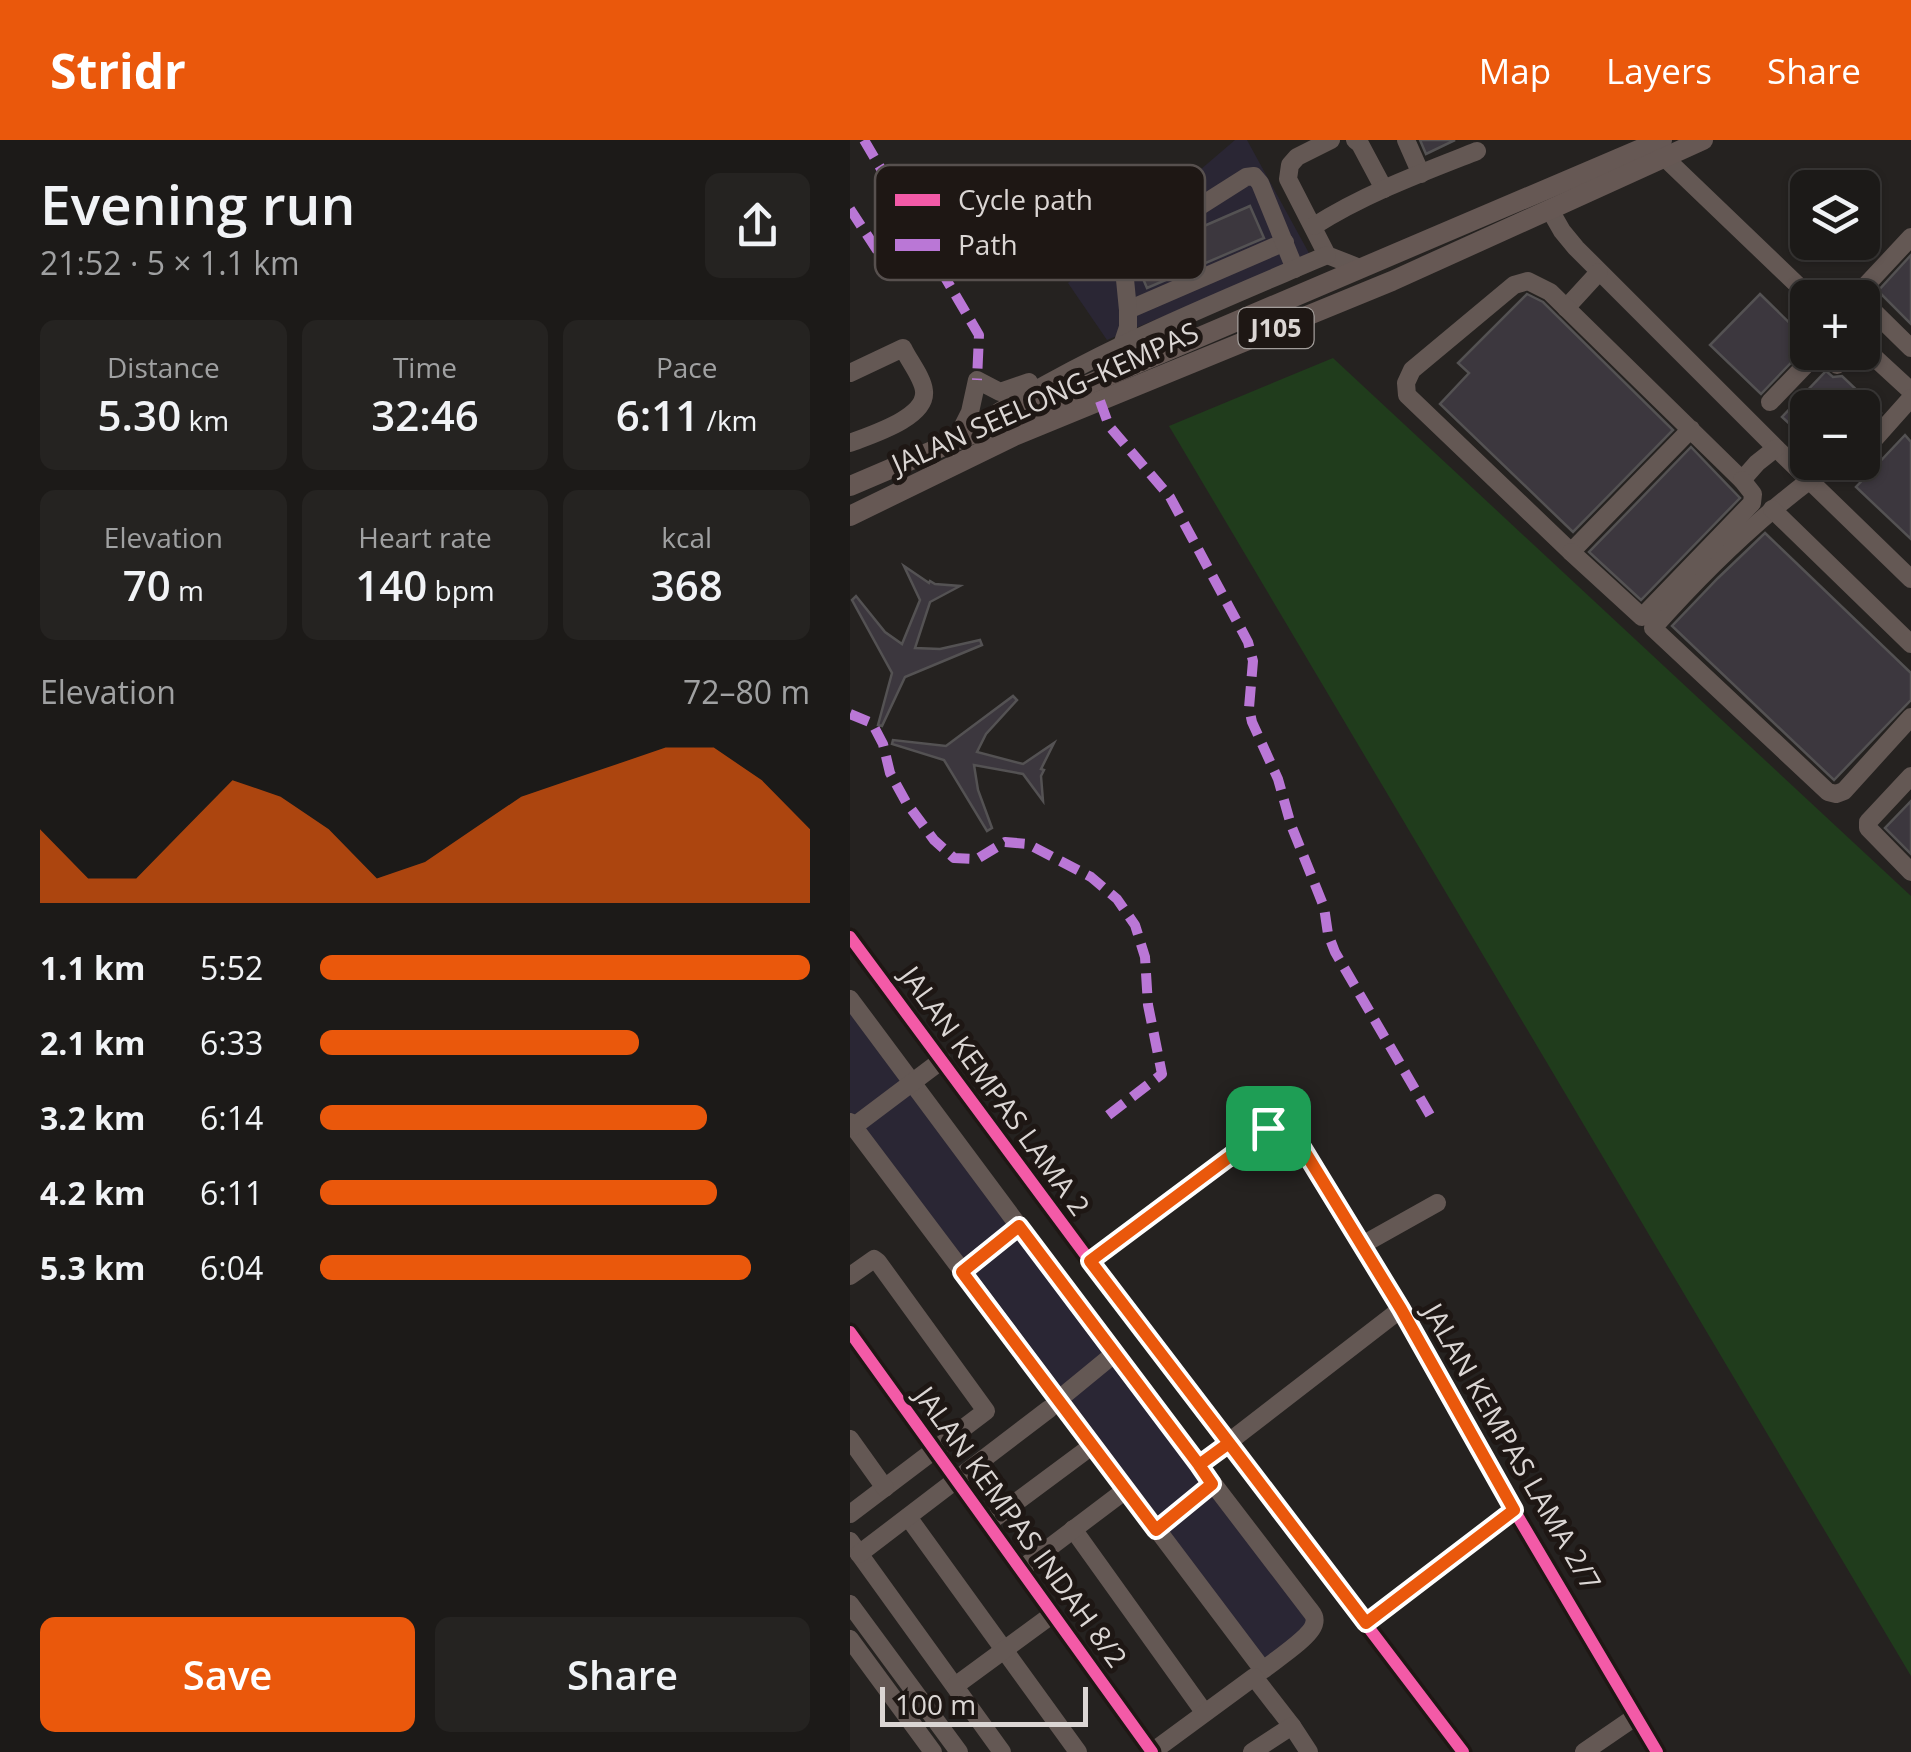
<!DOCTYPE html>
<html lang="en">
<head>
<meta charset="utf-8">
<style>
	body { margin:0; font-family:"Open Sans",sans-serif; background:#252321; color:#f1f3f6; height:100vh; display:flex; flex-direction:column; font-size:38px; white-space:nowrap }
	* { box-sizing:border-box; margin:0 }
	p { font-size:32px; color:#a0a1a2 }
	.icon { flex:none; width:55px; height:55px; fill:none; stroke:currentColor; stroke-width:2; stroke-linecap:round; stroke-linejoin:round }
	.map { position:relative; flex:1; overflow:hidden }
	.drawer { display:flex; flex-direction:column; background:#1c1a18; width:850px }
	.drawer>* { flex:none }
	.controls { position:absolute; left:940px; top:30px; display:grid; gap:20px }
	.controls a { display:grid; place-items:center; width:90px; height:90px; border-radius:15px; background:#1c1a18; box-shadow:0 2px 8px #0004,0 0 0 2px #3a3837; font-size:50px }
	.scale { position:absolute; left:30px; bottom:25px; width:208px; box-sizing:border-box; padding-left:10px; border:5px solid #dbd6d4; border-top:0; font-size:28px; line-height:35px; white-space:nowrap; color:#dbd6d4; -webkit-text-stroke:8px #1e1714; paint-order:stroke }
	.pin { position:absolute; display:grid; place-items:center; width:85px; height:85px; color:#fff; margin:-42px; border-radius:20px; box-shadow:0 5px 15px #0006 }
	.round { display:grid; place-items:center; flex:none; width:105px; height:105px; border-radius:15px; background:#252321 }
	.headline { display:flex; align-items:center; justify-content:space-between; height:170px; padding:0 40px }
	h1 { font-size:55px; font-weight:600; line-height:75px }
	.stats { display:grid; grid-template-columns:repeat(3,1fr); gap:15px; height:170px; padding:10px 40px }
	.stats div { display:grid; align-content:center; border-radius:15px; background:#252321; text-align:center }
	.stats b { font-size:42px; font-weight:600 }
	.stats small { font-size:28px; font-weight:400 }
	.stats p { font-size:28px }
	.chart { height:280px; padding:20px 40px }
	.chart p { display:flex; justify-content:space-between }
	.chart svg { width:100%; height:180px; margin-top:10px; fill:#ea580c; opacity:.7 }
	.button { display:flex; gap:20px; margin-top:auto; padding:20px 40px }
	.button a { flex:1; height:115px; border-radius:15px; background:#ea580c; color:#fff; font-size:40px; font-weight:600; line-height:115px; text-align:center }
	.button a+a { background:#252321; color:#f1f3f6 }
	ul { padding:0 40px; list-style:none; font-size:32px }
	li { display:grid; grid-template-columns:160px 120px 1fr; align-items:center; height:75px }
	li i { height:25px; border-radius:12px; background:#ea580c }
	header { display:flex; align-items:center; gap:60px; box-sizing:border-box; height:140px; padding:0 50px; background:#ea580c; color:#fff }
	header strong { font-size:48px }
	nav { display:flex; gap:55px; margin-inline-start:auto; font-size:35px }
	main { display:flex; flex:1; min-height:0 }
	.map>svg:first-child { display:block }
	.commercial { fill:#2a2634 }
	.green { fill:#203c1c }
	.building { fill:#3c373e; stroke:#545253; stroke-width:2.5 }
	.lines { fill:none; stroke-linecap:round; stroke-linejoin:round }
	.minor-tunnel { stroke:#403d3b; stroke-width:18; stroke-dasharray:18 9; stroke-linecap:butt }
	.minor { stroke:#645854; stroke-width:18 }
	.major { stroke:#665854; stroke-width:20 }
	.quiet { stroke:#ba77d6; stroke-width:10; stroke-dasharray:20 10; stroke-linecap:butt }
	.cycleway-casing { stroke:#1e1714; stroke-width:19 }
	.cycleway { stroke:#f35aa7; stroke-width:12 }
	.route-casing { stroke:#fff; stroke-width:20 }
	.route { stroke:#ea580c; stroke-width:12 }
	.labels { text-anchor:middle; stroke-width:10; stroke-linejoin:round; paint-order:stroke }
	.shield { fill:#1e1714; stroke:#a29d9a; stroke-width:2.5 }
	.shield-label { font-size:25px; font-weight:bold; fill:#dbd6d4 }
	.street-label { font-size:28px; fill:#dbd6d4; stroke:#1e1714 }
	.key { fill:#1e1714; stroke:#57504e; stroke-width:2.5 }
	.key-label { font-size:28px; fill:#dbd6d4 }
</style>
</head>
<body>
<header>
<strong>Stridr</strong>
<nav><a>Map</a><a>Layers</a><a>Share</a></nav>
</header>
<main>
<section class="drawer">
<div class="headline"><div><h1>Evening run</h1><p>21:52 · 5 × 1.1 km</p></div><a class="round"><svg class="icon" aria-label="share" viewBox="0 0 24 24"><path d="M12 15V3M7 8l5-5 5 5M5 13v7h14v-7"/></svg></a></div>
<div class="stats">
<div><p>Distance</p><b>5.30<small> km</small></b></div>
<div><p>Time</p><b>32:46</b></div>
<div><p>Pace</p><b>6:11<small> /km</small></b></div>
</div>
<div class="stats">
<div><p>Elevation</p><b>70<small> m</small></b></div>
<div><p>Heart rate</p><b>140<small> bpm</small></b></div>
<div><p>kcal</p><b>368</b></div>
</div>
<div class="chart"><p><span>Elevation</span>72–80 m</p>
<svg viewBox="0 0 160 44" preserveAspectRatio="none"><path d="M0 44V26L10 38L20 38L30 26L40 14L50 18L60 26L70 38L80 34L90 26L100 18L110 14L120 10L130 6L140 6L150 14L160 26V44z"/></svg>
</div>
<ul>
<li><b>1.1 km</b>5:52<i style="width:100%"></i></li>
<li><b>2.1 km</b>6:33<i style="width:65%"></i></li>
<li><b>3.2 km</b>6:14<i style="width:79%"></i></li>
<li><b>4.2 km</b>6:11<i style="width:81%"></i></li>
<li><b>5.3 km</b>6:04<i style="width:88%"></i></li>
</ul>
<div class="button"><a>Save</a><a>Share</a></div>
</section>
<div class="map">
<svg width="1061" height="1612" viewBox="0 0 1061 1612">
	<rect width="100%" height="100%" fill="#252220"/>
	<!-- commercial -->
	<g class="commercial">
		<polygon points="385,0 397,0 460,115 257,200 218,143"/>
		<polygon points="0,852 470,1475 413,1536 0,988"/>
	</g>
	<!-- green -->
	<polygon class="green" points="483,218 1061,756 1061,1536 319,286"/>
	<!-- building -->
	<g class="building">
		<polygon points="570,0 605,0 576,14"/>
		<polygon points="400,66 414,98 297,148 286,122 319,103 323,113 343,104 338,93"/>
		<polygon points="1061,115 1061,184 1028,151"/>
		<polygon points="677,154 693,162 823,290 723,392 590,264 619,233 608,223"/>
		<polygon points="910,154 958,201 958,205 911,254 860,205"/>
		<polygon points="976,231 983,237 992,236 1031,273 1012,294 1012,268 958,268 958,301 932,277"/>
		<polygon points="1055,295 1061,302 1061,399 1006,347"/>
		<polygon points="841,307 890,358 791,460 739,412"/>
		<polygon points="915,393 1061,533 1061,560 984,640 822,486 868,438"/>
		<polygon points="54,426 79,443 80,441 85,444 110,446 80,462 65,508 90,509 130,500 132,505 55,537 32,586 28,585 42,533 2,460 6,456 35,492 52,504 70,460"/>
		<polygon points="163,556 167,560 136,594 127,612 173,624 204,603 191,629 194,630 191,636 193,661 173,634 124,625 128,650 142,688 137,691 94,620 42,604 43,600 96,606"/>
		<polygon points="1061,661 1061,714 1035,688"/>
	</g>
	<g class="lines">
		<!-- minor-tunnel -->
		<polyline class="minor-tunnel" points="323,81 345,141"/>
		<!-- minor -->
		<g class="minor">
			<polyline points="481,0 447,17 440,25 438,39 477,115 510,128"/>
			<polyline points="505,0 510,4 534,49"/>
			<polyline points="556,0 571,34"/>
			<polyline points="815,18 961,158"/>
			<polyline points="700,70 712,91 726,108 926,308 1061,439"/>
			<path d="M464 86C514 54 571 33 627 11"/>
			<polyline points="1004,158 1061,97"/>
			<polyline points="1012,160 1061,208"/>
			<polyline points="716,168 749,132"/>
			<polyline points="278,170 435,102"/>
			<polyline points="272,205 278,187 278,170 273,119 276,113 396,37 404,36 410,43 445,129"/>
			<polyline points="1012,206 1061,251"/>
			<polyline points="987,225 999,212"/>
			<path d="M0 233 53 208C59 221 73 238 74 251 77 278 20 295 0 303"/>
			<polyline points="920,262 968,212"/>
			<path d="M128 285C237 214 358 166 477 115"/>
			<polyline points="841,289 721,412 557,255 556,243 562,230 664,145 678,141 700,152 892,340 907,323 926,308"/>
			<polyline points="107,298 120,272 127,240 150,252 179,242"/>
			<polyline points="1012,313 1061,258"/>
			<polyline points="996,333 1005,322"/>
			<path d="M960 340C903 383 851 434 803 488L978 652 986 654 994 651 1061 577"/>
			<polyline points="922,369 1061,504"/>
			<polyline points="721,412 792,477 902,363 903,354 892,340"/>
			<polyline points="1061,636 1018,682 1018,688 1061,732"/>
			<polyline points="0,797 240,1121 613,1612"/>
			<path d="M0 859 264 1214 459 1469C463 1474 466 1477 464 1484 461 1497 424 1521 413 1530L0 982"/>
			<polyline points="3,987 92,920"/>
			<polyline points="512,1105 587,1063"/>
			<polyline points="240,1121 418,988 430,985 442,993 551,1169 664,1370 807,1612"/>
			<polyline points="112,1131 169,1086"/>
			<polyline points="0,1136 24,1119 28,1122 136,1271 0,1374"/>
			<polyline points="0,1192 302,1612"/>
			<polyline points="208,1260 264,1214"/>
			<polyline points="0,1299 35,1348"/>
			<polyline points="349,1325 551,1169"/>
			<polyline points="58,1377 228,1612"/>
			<polyline points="138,1383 235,1311"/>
			<polyline points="223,1389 354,1572"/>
			<polyline points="306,1390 362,1343"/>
			<polyline points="0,1401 152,1612"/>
			<polyline points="9,1414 199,1269"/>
			<polyline points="171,1429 269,1355"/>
			<polyline points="0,1464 109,1612"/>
			<polyline points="516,1483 664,1370"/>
			<polyline points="0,1499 83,1612"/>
			<polyline points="105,1546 203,1474"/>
			<polyline points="302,1612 404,1537 442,1586"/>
			<polyline points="402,1612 442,1586 459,1612"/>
			<polyline points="734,1612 785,1577"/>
		</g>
		<!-- major -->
		<g class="major">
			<polyline points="0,346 812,0"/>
			<polyline points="0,376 164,296 542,141 853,0"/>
		</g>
		<!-- quiet -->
		<g class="quiet">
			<polyline points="14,0 129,195 127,240"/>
			<polyline points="0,69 44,136"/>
			<polyline points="250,261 259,286 320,357 398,502 403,521 399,568 402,582 428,639 441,685 474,767 478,794 485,812 580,975"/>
			<polyline points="0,574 22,583 33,604 40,633 56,662 84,700 104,718 127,719 155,702 178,704 241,737 267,759 285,785 295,817 298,865 312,934 252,980"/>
		</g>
		<defs>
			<g id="cycleway">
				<polyline points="0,797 240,1121 613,1612"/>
				<polyline points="240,1121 418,988 430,985 442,993 551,1169 664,1370 807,1612"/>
				<polyline points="0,1192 302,1612"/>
			</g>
		</defs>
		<!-- cycleway casing -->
		<use href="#cycleway" class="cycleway-casing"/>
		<!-- cycleway -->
		<use href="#cycleway" class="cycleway"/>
	</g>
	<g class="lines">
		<defs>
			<polyline id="route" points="418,988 240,1121 379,1303 349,1325 169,1086 112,1132 306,1390 362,1344 349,1325 379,1303 516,1483 664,1370 551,1169 450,1004 442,992 430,986 418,988"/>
		</defs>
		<!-- route casing -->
		<use href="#route" class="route-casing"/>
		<!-- route -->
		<use href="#route" class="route"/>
	</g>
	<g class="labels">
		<!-- shield labels -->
		<rect class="shield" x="388.5" y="168" width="75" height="40" rx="8"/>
		<g class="shield-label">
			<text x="426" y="197">J105</text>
		</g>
		<!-- street labels -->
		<g class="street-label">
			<text transform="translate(195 258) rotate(-24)" y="10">JALAN SEELONG–KEMPAS</text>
			<text transform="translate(145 951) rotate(54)" y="10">JALAN KEMPAS LAMA 2</text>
			<text transform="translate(662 1307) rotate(60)" y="10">JALAN KEMPAS LAMA 2/7</text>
			<text transform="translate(171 1387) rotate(54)" y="10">JALAN KEMPAS INDAH 8/2</text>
		</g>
	</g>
	<!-- legend -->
	<rect x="25" y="25" width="330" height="115" rx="15" class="key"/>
	<rect x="45" y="54" width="45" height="12" fill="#f35aa7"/>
	<rect x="45" y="99" width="45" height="12" fill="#ba77d6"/>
	<g class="key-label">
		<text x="108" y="70">Cycle path</text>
		<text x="108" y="115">Path</text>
	</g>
</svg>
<div class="controls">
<a><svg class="icon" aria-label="layers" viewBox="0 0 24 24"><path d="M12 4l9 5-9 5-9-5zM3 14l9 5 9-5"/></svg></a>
<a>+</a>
<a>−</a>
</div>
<div class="scale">100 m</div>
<div class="pin" style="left:418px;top:988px;background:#1e9e55"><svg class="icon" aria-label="arrive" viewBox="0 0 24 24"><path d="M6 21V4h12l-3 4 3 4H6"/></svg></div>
</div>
</main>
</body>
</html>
